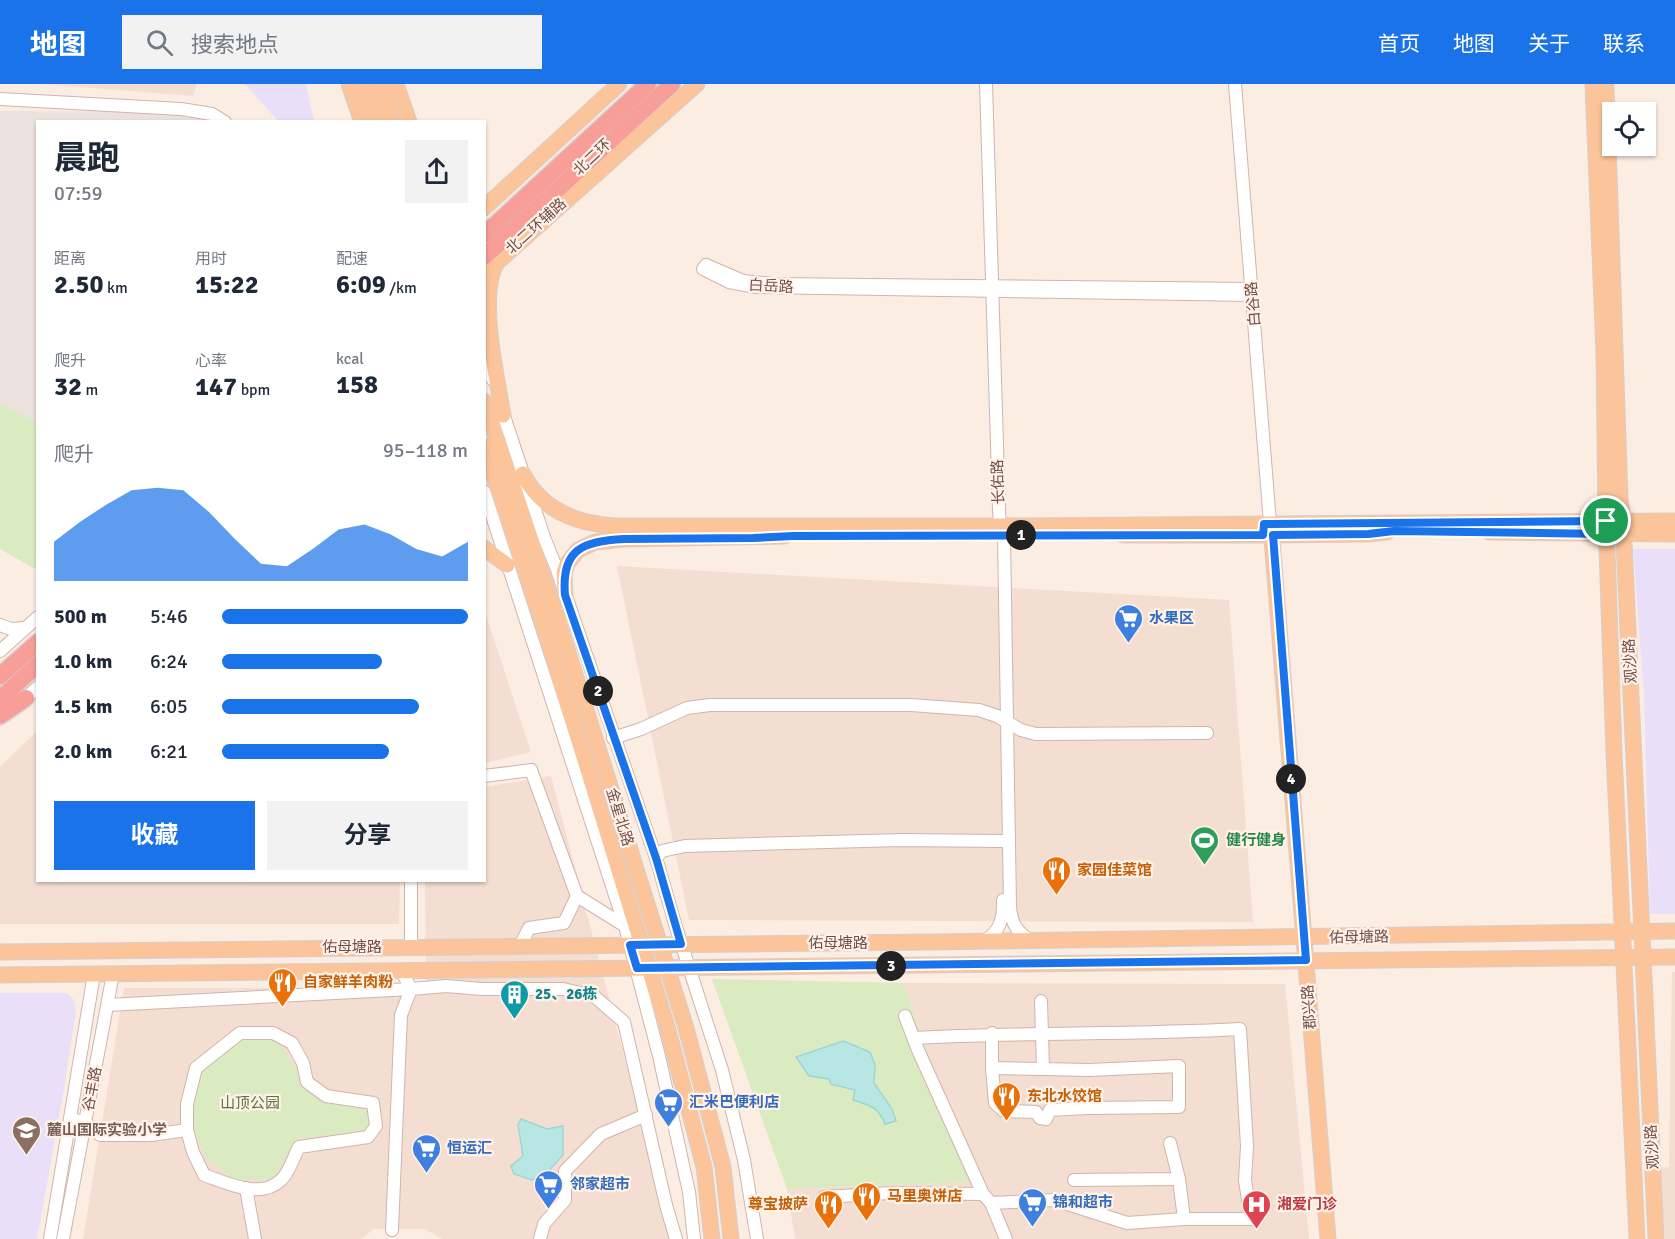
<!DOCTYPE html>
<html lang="zh">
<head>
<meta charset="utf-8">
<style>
	body { margin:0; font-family:Signika,"Noto Sans SC",sans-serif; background:#f2f2f3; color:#1f2937; height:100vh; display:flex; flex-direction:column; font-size:22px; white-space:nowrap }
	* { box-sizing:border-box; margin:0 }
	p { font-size:20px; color:#747a83 }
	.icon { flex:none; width:33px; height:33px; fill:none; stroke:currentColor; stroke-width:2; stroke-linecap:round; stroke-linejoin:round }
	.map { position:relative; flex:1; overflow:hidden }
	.panel { position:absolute; left:36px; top:36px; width:450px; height:762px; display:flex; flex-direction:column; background:#fff; border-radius:0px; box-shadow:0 2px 4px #0004 }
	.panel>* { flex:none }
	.buttons { position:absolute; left:1602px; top:18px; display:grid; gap:12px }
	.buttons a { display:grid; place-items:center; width:54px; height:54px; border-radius:0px; background:#fff; box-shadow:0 2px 4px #0004; font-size:30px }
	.pin { position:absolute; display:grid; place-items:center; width:51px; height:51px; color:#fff; margin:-26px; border:3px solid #fff; border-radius:50%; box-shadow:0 2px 6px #0007 }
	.km { position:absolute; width:30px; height:30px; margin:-15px; border-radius:50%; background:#222; color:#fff; font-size:16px; line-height:30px; text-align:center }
	.round { display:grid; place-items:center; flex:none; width:63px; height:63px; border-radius:0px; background:#f2f2f3 }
	.headline { display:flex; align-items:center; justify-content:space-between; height:102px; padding:0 18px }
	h1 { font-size:33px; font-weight:700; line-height:45px }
	.figures { display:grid; grid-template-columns:repeat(3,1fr); gap:9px; height:102px; padding:6px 18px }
	.figures div { display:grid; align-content:center }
	.figures b { font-size:26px; font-weight:700 }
	.figures small { font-size:16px; font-weight:400 }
	.figures p { font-size:16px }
	.chart { height:168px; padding:12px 18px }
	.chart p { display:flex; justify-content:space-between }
	.chart svg { width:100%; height:108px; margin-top:6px; fill:#1a73e8; opacity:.7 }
	.cta { display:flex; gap:12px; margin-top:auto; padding:12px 18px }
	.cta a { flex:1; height:69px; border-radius:0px; background:#1a73e8; color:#fff; font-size:24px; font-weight:700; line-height:69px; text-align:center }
	.cta a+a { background:#f2f2f3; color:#1f2937 }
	ul { padding:0 18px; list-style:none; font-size:20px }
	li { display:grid; grid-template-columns:96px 72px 1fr; align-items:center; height:45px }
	li i { height:15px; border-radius:8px; background:#1a73e8 }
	header { display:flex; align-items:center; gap:36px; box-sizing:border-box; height:84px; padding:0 30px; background:#1a73e8; color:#fff }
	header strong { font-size:28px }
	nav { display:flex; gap:33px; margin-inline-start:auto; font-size:21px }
	.search { width:420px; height:54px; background:#f2f2f3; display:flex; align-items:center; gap:15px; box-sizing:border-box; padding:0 21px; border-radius:0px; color:#747a83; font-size:22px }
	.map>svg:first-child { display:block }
	.residential { fill:#f4ddd1 }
	.industrial { fill:#ebe1dd }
	.education { fill:#eadff8 }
	.green { fill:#daeac1 }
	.water { fill:#b7e6e3; stroke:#9dd7d5; stroke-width:1.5 }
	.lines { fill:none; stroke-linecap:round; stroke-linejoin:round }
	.minor-casing { stroke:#d0b5ac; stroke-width:14 }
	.major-casing { stroke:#d8cecc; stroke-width:17 }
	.highway-casing { stroke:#d8cecc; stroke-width:19 }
	.minor { stroke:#fff; stroke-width:12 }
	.major { stroke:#fbc49a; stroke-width:15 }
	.highway { stroke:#f79e99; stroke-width:16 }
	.route-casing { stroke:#fff; stroke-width:12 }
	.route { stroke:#1a73e8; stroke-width:8 }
	.labels { text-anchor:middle; stroke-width:4.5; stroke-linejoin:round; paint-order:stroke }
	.street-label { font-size:15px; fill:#744f49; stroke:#fff2e9 }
	.shop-label { font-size:15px; font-weight:bold; fill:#366cbe; stroke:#fff2e9; text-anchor:start }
	.leisure-label { font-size:15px; font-weight:bold; fill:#27864d; stroke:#fff2e9; text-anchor:start }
	.food-label { font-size:15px; font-weight:bold; fill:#c56008; stroke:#fff2e9; text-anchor:start }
	.culture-label { font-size:15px; font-weight:bold; fill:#0d838f; stroke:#fff2e9; text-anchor:start }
	.park-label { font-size:15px; fill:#59743e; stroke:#fff2e9 }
	.education-label { font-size:15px; font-weight:bold; fill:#785e54; stroke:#fff2e9; text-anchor:start }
	.health-label { font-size:15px; font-weight:bold; fill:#be3a42; stroke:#fff2e9; text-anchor:start }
</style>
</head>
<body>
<header>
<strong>地图</strong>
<div class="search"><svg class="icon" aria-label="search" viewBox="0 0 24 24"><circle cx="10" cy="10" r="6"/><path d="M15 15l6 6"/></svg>搜索地点</div>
<nav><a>首页</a><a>地图</a><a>关于</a><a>联系</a></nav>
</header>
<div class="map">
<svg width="1675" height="1155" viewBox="0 0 1675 1155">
	<rect width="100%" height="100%" fill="#fcede3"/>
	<!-- residential -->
	<g class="residential">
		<polygon points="44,0 197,0 193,12"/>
		<polygon points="617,482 1229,516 1253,838 689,836"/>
		<polygon points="484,525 531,668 485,679 484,679"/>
		<polygon points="37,647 38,796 400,797 399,840 0,840 0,683"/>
		<polygon points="551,692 672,1155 442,1155 425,1145 374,1145 361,1155 83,1155 124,904 426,904 425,797 484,796 485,703"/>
		<polygon points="1672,888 1675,888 1675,1155 1665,1155 1659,1084 1669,1083"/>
		<polygon points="904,899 1285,900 1309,1155 795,1155 787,1105 971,1098"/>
	</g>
	<!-- industrial -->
	<polygon class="industrial" points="0,27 200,28 217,37 38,38 37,338 0,320"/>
	<!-- education -->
	<g class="education">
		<polygon points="245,0 306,0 314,37 278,37"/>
		<polygon points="1633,465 1675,465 1675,830 1650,830 1644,611"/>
		<polygon points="0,909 67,909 74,916 76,927 64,1005 37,1155 0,1155"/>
	</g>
	<!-- green -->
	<g class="green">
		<polygon points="0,320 37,338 37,486 0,465"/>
		<polygon points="712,895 904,899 971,1098 787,1105"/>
		<polygon points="273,949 314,1012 358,1019 370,1027 370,1046 296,1055 274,1094 236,1098 205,1073 194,1045 193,1013 200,985 242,953"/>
	</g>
	<!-- water -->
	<g class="water">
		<path d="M843 957 870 968 875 981 874 999 892 1025 896 1037 885 1040C879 1023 869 1021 853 1016L855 1006 831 1000 829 995 809 992 796 973Z"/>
		<polygon points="521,1035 547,1045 563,1042 563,1071 547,1089 532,1096 514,1090 511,1082 523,1072 518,1041"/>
	</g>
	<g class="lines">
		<defs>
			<g id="minor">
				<path d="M986 0 999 426 1000 442 1004 451 1010 822C1011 839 1017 849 1032 857"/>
				<polyline points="1235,0 1270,439"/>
				<polyline points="0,15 181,25 212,30 225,38"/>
				<polyline points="1252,205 773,200 743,197 706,181 703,185 729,198 756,203 1252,211"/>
				<polyline points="484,274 492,295"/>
				<polyline points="501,323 544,453 556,483 656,774 676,843 722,986 744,1076 757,1155"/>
				<polyline points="484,407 625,842 659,972 689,1108 694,1155"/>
				<polyline points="0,541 11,545 25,544"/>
				<polyline points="0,567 38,533"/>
				<polyline points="20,619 38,603"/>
				<polyline points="613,654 641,645 687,624 710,621 911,621 979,626 997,632 1021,646 1036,650 1207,649"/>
				<polyline points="484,692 531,686 577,812 625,842"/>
				<polyline points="656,774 662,767 685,762 901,756 1003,757"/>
				<path d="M982 857C999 851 1004 834 1003 816"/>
				<polyline points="520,862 529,844 564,839 577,812"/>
				<polyline points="411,863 411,796"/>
				<polyline points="108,921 411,905 401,886"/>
				<polyline points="905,932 918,966 983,1110 991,1119 1006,1155"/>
				<polyline points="992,949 992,984 995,1019 1004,1027 1036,1028 1040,1034 1046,1035 1050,1026 1088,1024 1179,1023 1179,982 1089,986 1043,985 1041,917"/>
				<path d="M914 954C1023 948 1131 951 1240 945L1247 1062 1245 1096 1251 1135H1184L1127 1139 1055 1116 991 1119"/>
				<polyline points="992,984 1043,985"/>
				<path d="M70 1035 85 1038 100 1051H151L187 1046V1020L196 984 240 949H273L292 959 303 979 307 998 326 1012 373 1019 376 1042 368 1053 299 1063C294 1072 289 1089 281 1096 260 1116 227 1099 204 1091L193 1068 187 1046"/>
				<polyline points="1179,1095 1184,1135"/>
				<polyline points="1074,1096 1179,1095 1170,1059"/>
				<polyline points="246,1104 255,1155"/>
				<polyline points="824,1113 890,1109 983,1110"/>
				<polyline points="392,1146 401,931 411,905 446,902 482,905 563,905 594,912 624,938 666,1121 676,1155"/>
				<polyline points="50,1155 94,890"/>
				<polyline points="63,1155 113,890"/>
				<polyline points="540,1155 544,1140 565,1116 565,1087 601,1050 646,1031"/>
			</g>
			<g id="major">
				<polyline points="349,0 362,38"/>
				<polyline points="365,0 378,38"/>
				<polyline points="380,0 392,38"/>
				<polyline points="396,0 409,38"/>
				<polyline points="1593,0 1604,267 1606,437 1614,669 1637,1155"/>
				<polyline points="1606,0 1620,414 1623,437 1656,1155"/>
				<polyline points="484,124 619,0"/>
				<path d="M496 180C478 214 497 293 503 331"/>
				<polyline points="484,190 697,0"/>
				<polyline points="484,317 561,546 686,944 723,1083 731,1155"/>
				<polyline points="484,362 545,546 668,946 704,1083 712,1155"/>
				<path d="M523 390C542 427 577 440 616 442H1000L1675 437"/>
				<polyline points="1271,443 1328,1155"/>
				<polyline points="1489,448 1675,450"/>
				<polyline points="1123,451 1263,451 1368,450 1387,448"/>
				<polyline points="484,464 507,481"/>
				<polyline points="565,511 564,489 567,480 578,466 595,458 624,455 784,452"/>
				<polyline points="0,868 929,858 1675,847"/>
				<polyline points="0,891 1675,873"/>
			</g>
			<g id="highway">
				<polyline points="484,151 648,0"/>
				<polyline points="484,173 672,0"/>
				<polyline points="0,592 38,558"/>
				<polyline points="0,615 38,580"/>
				<polyline points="0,632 26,614"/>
			</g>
		</defs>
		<!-- minor casing -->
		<use href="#minor" class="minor-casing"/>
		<!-- major casing -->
		<use href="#major" class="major-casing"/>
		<!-- highway casing -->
		<use href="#highway" class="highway-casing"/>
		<!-- minor -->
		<use href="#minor" class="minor"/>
		<!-- major -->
		<use href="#major" class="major"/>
		<!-- highway -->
		<use href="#highway" class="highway"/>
	</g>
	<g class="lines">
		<defs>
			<path id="route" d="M1606 437 1607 450 1394 447 1368 450 1273 451 1306 876 637 884 630 861 681 860 656 774 565 511C561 465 583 457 624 455L753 454 793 452 1263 451 1264 440Z"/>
		</defs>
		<!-- route casing -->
		<use href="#route" class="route-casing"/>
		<!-- route -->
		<use href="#route" class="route"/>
	</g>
	<!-- icons -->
	<defs>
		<symbol id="supermarket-pin" viewBox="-11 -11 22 30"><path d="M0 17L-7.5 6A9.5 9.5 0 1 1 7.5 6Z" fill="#3f7fe0" stroke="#fff2e9"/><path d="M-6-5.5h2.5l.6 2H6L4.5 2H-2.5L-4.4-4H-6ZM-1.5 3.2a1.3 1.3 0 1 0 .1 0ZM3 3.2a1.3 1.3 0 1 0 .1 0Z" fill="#fff"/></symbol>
		<symbol id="stadium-pin" viewBox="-11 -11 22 30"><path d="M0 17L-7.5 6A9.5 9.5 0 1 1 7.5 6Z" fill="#2e9e5b" stroke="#fff2e9"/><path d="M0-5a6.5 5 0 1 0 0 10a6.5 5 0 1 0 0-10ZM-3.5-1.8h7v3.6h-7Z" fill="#fff"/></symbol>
		<symbol id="restaurant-pin" viewBox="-11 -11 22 30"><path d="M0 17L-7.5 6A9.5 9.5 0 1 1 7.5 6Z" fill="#e8710a" stroke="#fff2e9"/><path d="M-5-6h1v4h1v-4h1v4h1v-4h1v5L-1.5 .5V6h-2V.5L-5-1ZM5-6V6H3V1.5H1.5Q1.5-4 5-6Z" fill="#fff"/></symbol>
		<symbol id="building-pin" viewBox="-11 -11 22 30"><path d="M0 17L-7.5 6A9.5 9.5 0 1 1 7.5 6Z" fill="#0f9aa8" stroke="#fff2e9"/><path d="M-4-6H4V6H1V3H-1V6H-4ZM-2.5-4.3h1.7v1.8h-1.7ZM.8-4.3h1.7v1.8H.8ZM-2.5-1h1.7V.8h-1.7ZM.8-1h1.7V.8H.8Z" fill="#fff"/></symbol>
		<symbol id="school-pin" viewBox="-11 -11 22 30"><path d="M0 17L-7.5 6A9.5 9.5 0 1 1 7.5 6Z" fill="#8d6e63" stroke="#fff2e9"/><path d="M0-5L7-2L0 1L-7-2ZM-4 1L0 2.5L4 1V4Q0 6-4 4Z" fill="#fff"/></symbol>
		<symbol id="hospital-pin" viewBox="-11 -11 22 30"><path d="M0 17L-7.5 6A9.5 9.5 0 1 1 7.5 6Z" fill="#e0444e" stroke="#fff2e9"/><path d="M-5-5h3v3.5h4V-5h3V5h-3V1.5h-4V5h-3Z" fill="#fff"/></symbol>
	</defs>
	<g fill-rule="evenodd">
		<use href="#supermarket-pin" x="1112" y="518" width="33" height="45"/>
		<use href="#stadium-pin" x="1188" y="740" width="33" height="45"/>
		<use href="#restaurant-pin" x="1040" y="770" width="33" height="45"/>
		<use href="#restaurant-pin" x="266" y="882" width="33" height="45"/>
		<use href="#building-pin" x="498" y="894" width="33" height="45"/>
		<use href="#restaurant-pin" x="990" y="996" width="33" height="45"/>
		<use href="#supermarket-pin" x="652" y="1002" width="33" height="45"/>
		<use href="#school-pin" x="10" y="1030" width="33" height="45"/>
		<use href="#supermarket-pin" x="410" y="1048" width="33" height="45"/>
		<use href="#supermarket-pin" x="532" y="1084" width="33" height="45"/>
		<use href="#restaurant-pin" x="850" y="1096" width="33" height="45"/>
		<use href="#supermarket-pin" x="1016" y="1102" width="33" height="45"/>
		<use href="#restaurant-pin" x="812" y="1104" width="33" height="45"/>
		<use href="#hospital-pin" x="1240" y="1104" width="33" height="45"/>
	</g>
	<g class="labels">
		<!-- street labels -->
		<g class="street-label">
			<text transform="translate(592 73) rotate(-43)" y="5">北二环</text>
			<text transform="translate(536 142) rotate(-42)" y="5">北二环辅路</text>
			<text transform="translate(771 202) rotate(3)" y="5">白岳路</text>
			<text transform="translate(1253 220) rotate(-95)" y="5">白谷路</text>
			<text transform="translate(998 398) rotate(-92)" y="5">长佑路</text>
			<text transform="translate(1630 577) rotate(-93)" y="5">观沙路</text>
			<text transform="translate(620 733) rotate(73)" y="5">金星北路</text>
			<text transform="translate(1359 853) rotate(-1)" y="5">佑母塘路</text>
			<text x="838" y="864">佑母塘路</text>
			<text x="352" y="868">佑母塘路</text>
			<text transform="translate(1309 923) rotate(-94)" y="5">郡兴路</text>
			<text transform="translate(92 1005) rotate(-79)" y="5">谷丰路</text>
			<text transform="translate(1652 1063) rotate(-93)" y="5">观沙路</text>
		</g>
		<!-- shop labels -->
		<g class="shop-label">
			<text x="1149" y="539">水果区</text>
			<text x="689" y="1023">汇米巴便利店</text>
			<text x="447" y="1069">恒运汇</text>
			<text x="570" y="1105">邻家超市</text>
			<text x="1053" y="1123">锦和超市</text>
		</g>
		<!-- leisure labels -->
		<g class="leisure-label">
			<text x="1226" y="761">健行健身</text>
		</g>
		<!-- food labels -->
		<g class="food-label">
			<text x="1077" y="791">家园佳菜馆</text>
			<text x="303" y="903">自家鲜羊肉粉</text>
			<text x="1027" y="1017">东北水饺馆</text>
			<text x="887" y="1117">马里奥饼店</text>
			<text x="808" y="1125" text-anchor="end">尊宝披萨</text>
		</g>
		<!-- culture labels -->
		<g class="culture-label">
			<text x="535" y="915">25、26栋</text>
		</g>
		<!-- park labels -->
		<g class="park-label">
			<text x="250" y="1024">山顶公园</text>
		</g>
		<!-- education labels -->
		<g class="education-label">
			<text x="47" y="1051">麓山国际实验小学</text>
		</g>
		<!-- health labels -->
		<g class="health-label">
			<text x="1277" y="1125">湘爱门诊</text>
		</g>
	</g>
</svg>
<div class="buttons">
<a><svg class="icon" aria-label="locate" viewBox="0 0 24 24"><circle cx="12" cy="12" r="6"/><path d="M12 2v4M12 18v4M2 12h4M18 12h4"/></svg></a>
</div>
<div class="pin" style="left:1606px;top:437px;background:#1e9e55"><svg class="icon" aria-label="arrive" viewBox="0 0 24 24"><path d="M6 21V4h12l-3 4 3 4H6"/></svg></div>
<b class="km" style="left:1021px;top:451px">1</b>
<b class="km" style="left:598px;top:607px">2</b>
<b class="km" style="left:891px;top:882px">3</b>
<b class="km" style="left:1291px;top:695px">4</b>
<section class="panel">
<div class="headline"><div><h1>晨跑</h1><p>07:59</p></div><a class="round"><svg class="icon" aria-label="share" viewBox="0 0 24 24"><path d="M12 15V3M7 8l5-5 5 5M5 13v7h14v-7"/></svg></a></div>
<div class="figures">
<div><p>距离</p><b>2.50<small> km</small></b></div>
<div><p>用时</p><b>15:22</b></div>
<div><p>配速</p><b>6:09<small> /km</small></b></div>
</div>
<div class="figures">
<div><p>爬升</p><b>32<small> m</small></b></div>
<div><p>心率</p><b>147<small> bpm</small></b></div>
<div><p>kcal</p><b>158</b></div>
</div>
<div class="chart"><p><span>爬升</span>95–118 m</p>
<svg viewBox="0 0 160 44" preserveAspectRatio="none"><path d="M0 44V28L10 20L20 13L30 7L40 6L50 7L60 16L70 27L80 37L90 38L100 31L110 23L120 21L130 25L140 31L150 34L160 28V44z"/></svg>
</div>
<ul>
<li><b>500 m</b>5:46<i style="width:100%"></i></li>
<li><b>1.0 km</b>6:24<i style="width:65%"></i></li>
<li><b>1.5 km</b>6:05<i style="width:80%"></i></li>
<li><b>2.0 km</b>6:21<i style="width:68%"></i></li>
</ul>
<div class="cta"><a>收藏</a><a>分享</a></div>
</section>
</div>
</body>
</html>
